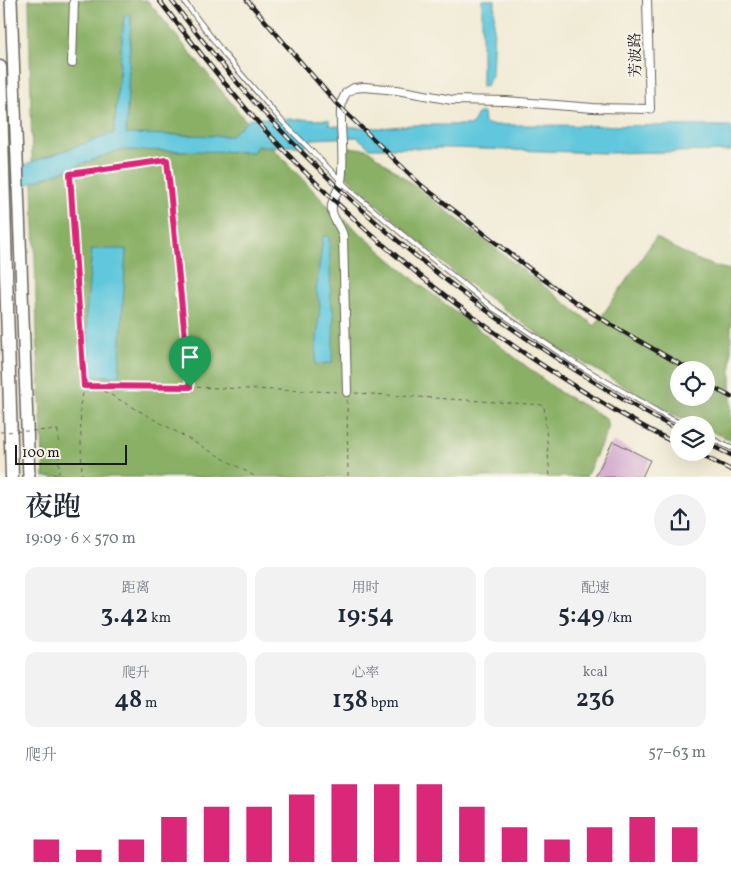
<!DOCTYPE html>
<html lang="zh">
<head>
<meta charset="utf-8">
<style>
	body { margin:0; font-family:Vollkorn,"Noto Serif SC",serif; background:#f2f2f3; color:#1f2937; height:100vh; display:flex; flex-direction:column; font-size:19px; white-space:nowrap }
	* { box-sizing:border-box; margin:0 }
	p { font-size:16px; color:#747a83 }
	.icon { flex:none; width:28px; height:28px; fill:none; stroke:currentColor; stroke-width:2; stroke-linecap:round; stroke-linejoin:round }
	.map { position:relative; height:477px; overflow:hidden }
	.drawer { display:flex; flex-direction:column; background:#fff; flex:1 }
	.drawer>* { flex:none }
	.tools { position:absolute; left:670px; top:361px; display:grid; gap:10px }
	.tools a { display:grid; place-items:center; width:45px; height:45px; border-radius:50%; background:#fff; box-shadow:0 5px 20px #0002; font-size:25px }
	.scale { position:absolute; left:15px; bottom:12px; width:112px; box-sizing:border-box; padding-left:5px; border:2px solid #1c1c1c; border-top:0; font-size:14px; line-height:18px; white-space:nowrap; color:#1c1c1c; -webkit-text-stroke:4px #f7f3e8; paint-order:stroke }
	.pin { position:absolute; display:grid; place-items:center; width:42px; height:42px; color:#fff; margin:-51px -21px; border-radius:50% 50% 50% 0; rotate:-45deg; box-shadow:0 0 5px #0007 }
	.pin .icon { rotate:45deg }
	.round { display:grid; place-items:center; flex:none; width:52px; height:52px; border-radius:26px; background:#f2f2f3 }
	.head { display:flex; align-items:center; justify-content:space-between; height:85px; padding:0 25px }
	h1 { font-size:28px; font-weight:600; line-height:38px }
	.metrics { display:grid; grid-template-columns:repeat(3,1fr); gap:8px; height:85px; padding:5px 25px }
	.metrics div { display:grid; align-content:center; border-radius:12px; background:#f2f2f3; text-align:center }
	.metrics b { font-size:25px; font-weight:600 }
	.metrics small { font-size:14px; font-weight:400 }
	.metrics p { font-size:14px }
	.chart { height:140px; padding:10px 25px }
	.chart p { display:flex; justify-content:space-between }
	.chart svg { width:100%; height:90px; margin-top:5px; stroke:#db2777; stroke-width:6 }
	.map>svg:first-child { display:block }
	.forest { fill:#8ab066; stroke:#536641; fill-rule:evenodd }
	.water { fill:#60c7dd; stroke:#3e727c }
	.building { fill:#d3a8cf }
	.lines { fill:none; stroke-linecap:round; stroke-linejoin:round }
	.service-casing { stroke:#67645d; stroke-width:6 }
	.minor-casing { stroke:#67645d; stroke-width:10 }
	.primary-casing { stroke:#67645d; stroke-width:14 }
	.trunk-casing { stroke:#67645d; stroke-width:15 }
	.path { stroke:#67645d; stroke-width:1; stroke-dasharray:4 4; stroke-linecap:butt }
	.service { stroke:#fff; stroke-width:4 }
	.minor { stroke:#fff; stroke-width:8 }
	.primary { stroke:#fff; stroke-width:11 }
	.trunk { stroke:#fff; stroke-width:12 }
	.rail-casing { stroke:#1c1c1c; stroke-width:4.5 }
	.rail { stroke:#f7f3e8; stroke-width:2.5; stroke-dasharray:8; stroke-linecap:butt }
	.path-bridge { stroke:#67645d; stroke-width:1; stroke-dasharray:4 4; stroke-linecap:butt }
	.route-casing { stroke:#fff; stroke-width:10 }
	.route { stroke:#db2777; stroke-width:6 }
	.labels { text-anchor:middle; stroke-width:4; stroke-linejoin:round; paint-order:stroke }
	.street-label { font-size:15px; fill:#1c1c1c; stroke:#f7f3e8 }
</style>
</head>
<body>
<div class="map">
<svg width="731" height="477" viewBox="0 0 731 477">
	<rect width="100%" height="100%" fill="#f7f3e8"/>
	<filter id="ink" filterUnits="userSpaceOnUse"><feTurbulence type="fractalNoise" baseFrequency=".02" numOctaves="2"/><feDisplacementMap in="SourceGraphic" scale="10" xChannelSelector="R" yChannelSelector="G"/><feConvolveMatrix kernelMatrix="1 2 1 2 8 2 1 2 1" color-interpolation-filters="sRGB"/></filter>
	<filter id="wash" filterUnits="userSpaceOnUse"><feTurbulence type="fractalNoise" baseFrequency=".0096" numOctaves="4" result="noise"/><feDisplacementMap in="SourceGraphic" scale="20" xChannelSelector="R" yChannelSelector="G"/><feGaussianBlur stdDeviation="1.12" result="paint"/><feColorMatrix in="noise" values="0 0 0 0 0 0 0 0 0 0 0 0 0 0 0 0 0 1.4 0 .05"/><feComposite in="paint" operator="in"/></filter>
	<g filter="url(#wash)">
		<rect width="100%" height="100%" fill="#f1ebd5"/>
		<!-- forest -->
		<g class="forest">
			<polygon points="29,0 147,0 247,122 231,136 126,134 131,15 124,16 114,133 32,162"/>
			<polygon points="257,146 271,146 325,203 418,283 561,393 606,418 608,429 586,477 44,477 37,335 33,182 120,150 253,152"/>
			<path d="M345 147 367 149 595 326 656 237C680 252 704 265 731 270V440L706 429V425H697L669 412 553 345 456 274 356 186 345 174ZM679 370H706V398H679Z"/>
		</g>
		<!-- water -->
		<g class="water">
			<polygon points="482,0 495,0 492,75 487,85 482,87"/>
			<polygon points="131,15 126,134 230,136 251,118 329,120 329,124 333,126 380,128 412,125 470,125 473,124 478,113 483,113 484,123 491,125 731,126 731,151 605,153 449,148 370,148 357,137 312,139 306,146 257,146 253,152 120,150 33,182 0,198 0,177 32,162 114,133 124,16"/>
			<polygon points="323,236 329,236 331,302 334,315 332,363 315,364 320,304 316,291"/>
			<polygon points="92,249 126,249 119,377 91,375 86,316"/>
		</g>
		<g id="blocks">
			<!-- building -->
			<polygon class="building" points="613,441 650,460 642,477 595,477"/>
		</g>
	</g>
	<g filter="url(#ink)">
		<use href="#blocks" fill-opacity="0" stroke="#67645d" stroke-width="1"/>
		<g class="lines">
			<defs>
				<g id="service">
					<polyline points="183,0 225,55 280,119 351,191 420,249 493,308 575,363 665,416 684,425"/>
					<polyline points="706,436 731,448"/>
				</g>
				<g id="minor">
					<polyline points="72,63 74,0"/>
					<path d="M347 392 343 236C341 226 333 220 332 211 330 201 339 191 341 181 345 158 340 133 341 110L342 101 346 93 354 88 364 87 397 90 452 100 506 101 593 108 650 109 647 0"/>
				</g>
				<polyline id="primary" points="11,0 29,477"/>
				<polyline id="trunk" points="0,67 12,477"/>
			</defs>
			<!-- service casing -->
			<use href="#service" class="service-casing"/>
			<!-- minor casing -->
			<use href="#minor" class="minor-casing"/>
			<!-- primary casing -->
			<use href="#primary" class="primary-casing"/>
			<!-- trunk casing -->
			<use href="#trunk" class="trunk-casing"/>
			<!-- path -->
			<g class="path">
				<polyline points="85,386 190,387 339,392"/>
				<polyline points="97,387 256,477"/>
				<polyline points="355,393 544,405 550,477"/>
				<polyline points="347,400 348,477"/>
				<polyline points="58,430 59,477"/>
				<polyline points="38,477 55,474 55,477"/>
				<polyline points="82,477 80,405 85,386 70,174 167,160 190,387"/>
			</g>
			<!-- service -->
			<use href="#service" class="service"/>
			<!-- minor -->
			<use href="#minor" class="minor"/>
			<!-- primary -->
			<use href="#primary" class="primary"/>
			<!-- trunk -->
			<use href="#trunk" class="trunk"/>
			<defs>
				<g id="rail">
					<path d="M159 0C193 44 227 88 264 129 347 220 442 299 545 367 588 395 632 422 679 445"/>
					<path d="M171 0C203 42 236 84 273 122 358 213 453 292 558 359 597 384 637 409 679 430"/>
					<polyline points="247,0 337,104 421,185 543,279 578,304 615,327 690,370"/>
					<polyline points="706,384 731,397"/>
					<polyline points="706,443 731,455"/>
					<polyline points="695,452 731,470"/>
				</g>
			</defs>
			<!-- rail casing -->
			<use href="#rail" class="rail-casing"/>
			<!-- rail -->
			<use href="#rail" class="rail"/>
			<!-- path-bridge -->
			<polyline class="path-bridge" points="0,432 58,430"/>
		</g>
	</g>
	<g class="lines" filter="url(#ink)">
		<defs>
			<polygon id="route" points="167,160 190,387 84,386 70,174"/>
		</defs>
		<!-- route casing -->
		<use href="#route" class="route-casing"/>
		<!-- route -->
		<use href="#route" class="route"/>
	</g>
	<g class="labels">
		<!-- street labels -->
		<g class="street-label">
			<text transform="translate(635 55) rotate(-91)" y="5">芳波路</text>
		</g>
	</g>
</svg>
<div class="tools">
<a><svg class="icon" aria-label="locate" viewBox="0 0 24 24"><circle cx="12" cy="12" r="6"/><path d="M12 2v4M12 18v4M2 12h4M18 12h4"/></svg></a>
<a><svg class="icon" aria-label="layers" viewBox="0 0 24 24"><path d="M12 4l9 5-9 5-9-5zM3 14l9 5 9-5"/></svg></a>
</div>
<div class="scale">100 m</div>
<div class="pin" style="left:190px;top:387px;background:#1e9e55"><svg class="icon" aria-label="arrive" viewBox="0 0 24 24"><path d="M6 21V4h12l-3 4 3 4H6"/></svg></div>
</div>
<section class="drawer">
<div class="head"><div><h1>夜跑</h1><p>19:09 · 6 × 570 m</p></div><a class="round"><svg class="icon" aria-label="share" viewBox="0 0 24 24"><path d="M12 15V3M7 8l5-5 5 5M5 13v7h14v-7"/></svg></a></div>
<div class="metrics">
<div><p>距离</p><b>3.42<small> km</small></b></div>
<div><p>用时</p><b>19:54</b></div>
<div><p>配速</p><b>5:49<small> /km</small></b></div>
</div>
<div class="metrics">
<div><p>爬升</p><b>48<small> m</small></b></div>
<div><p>心率</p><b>138<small> bpm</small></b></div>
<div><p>kcal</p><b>236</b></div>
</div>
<div class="chart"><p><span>爬升</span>57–63 m</p>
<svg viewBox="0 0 160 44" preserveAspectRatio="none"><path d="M5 44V33M15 44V38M25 44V33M35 44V22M45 44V17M55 44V17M65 44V11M75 44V6M85 44V6M95 44V6M105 44V17M115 44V27M125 44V33M135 44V27M145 44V22M155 44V27"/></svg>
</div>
</section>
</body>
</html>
